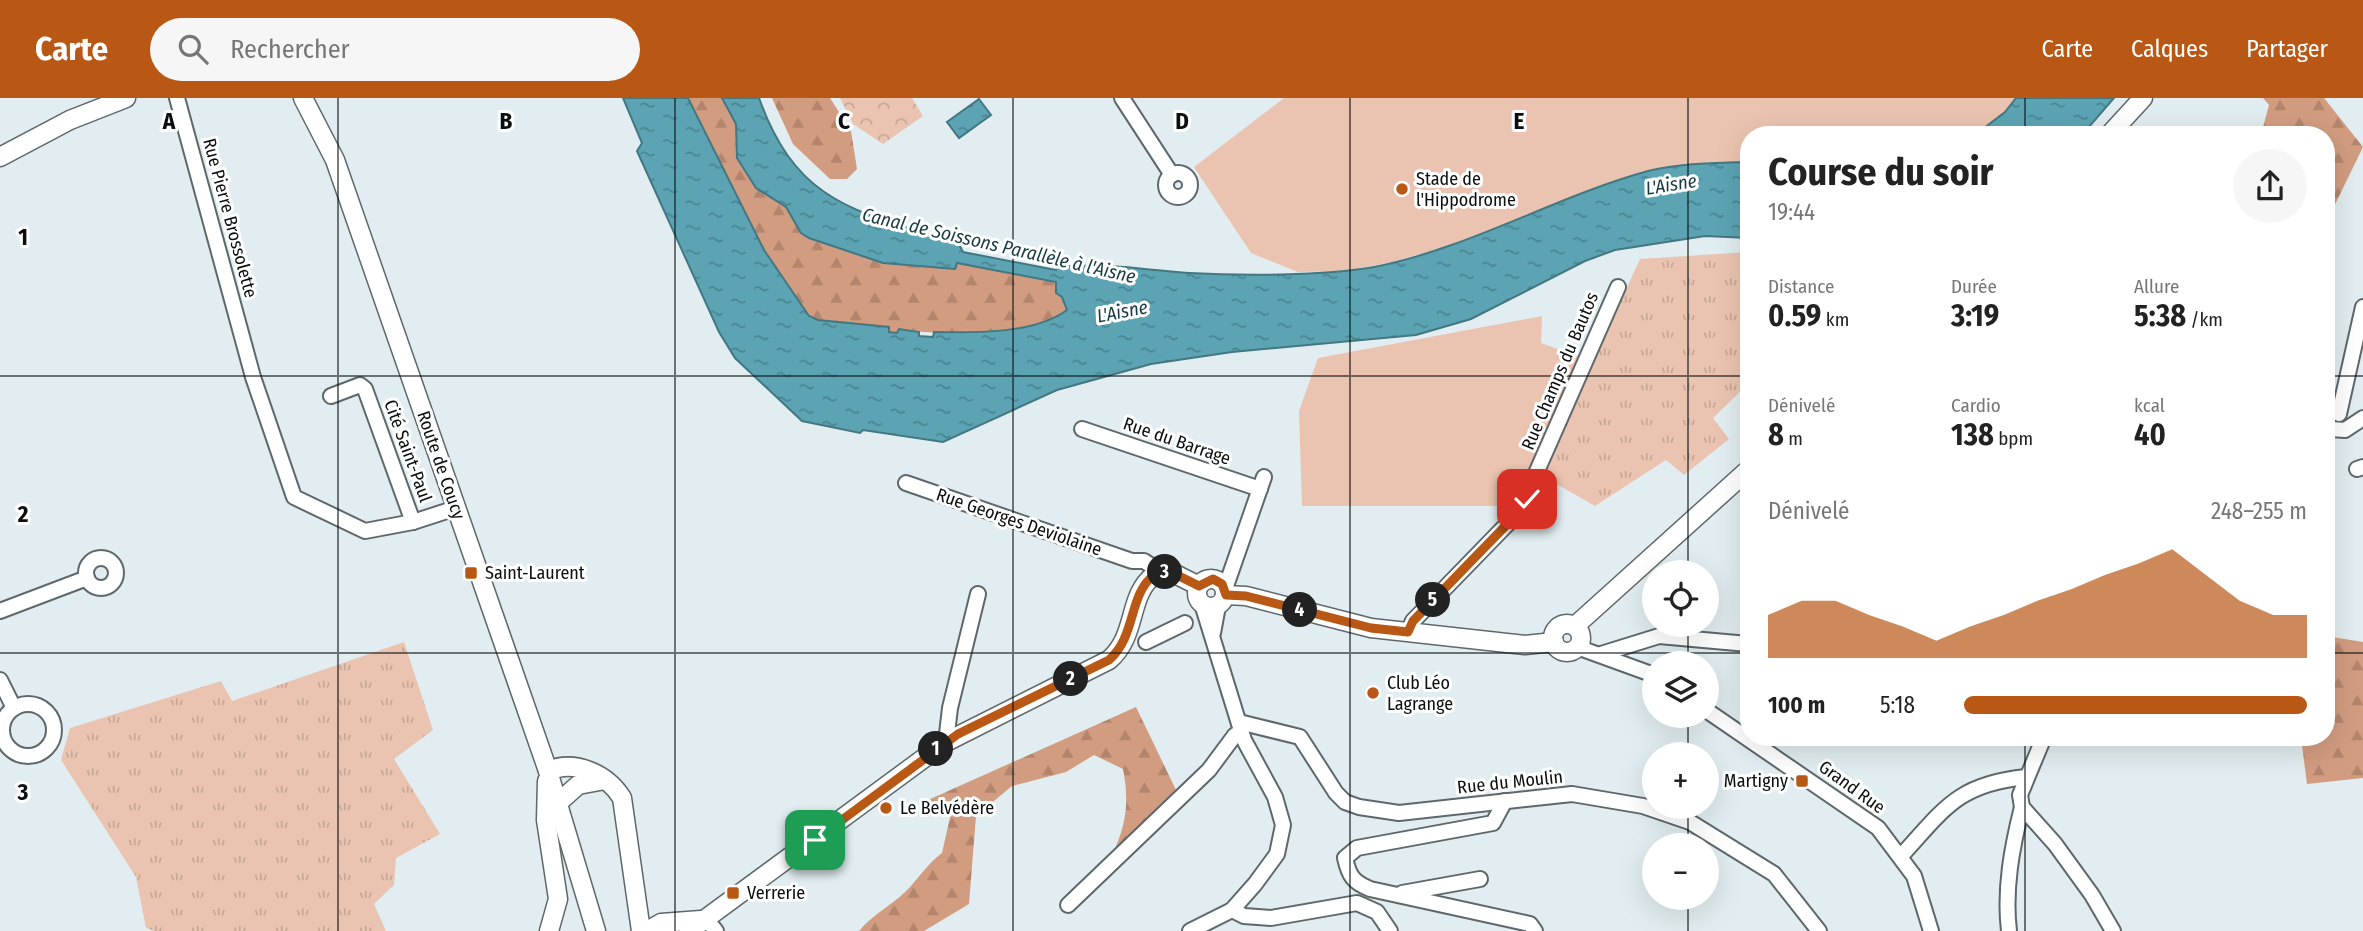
<!DOCTYPE html>
<html lang="fr">
<head>
<meta charset="utf-8">
<style>
	body { margin:0; font-family:"Fira Sans Condensed",sans-serif; background:#f6f6f6; color:#222; height:100vh; display:flex; flex-direction:column; font-size:26px; white-space:nowrap }
	* { box-sizing:border-box; margin:0 }
	p { font-size:23px; color:#767676 }
	.icon { flex:none; width:38px; height:38px; fill:none; stroke:currentColor; stroke-width:2; stroke-linecap:round; stroke-linejoin:round }
	.map { position:relative; flex:1; overflow:hidden }
	.drawer { position:absolute; left:1740px; top:28px; width:595px; height:620px; display:flex; flex-direction:column; background:#fff; border-radius:28px; box-shadow:0 7px 28px #0002 }
	.drawer>* { flex:none }
	.buttons { position:absolute; left:1642px; top:462px; display:grid; gap:14px }
	.buttons a { display:grid; place-items:center; width:77px; height:77px; border-radius:50%; background:#fff; box-shadow:0 7px 28px #0002; font-size:35px }
	.pin { position:absolute; display:grid; place-items:center; width:60px; height:60px; color:#fff; margin:-30px; border-radius:14px; box-shadow:0 4px 10px #0006 }
	.km { position:absolute; width:35px; height:35px; margin:-18px; border-radius:50%; background:#222; color:#fff; font-size:19px; line-height:35px; text-align:center }
	.round { display:grid; place-items:center; flex:none; width:74px; height:74px; border-radius:37px; background:#f6f6f6 }
	.head { display:flex; align-items:center; justify-content:space-between; height:119px; padding:0 28px }
	h1 { font-size:38px; font-weight:700; line-height:52px }
	.figures { display:grid; grid-template-columns:repeat(3,1fr); gap:10px; height:119px; padding:7px 28px }
	.figures div { display:grid; align-content:center }
	.figures b { font-size:30px; font-weight:700 }
	.figures small { font-size:19px; font-weight:400 }
	.figures p { font-size:19px }
	.chart { height:196px; padding:14px 28px }
	.chart p { display:flex; justify-content:space-between }
	.chart svg { width:100%; height:126px; margin-top:7px; fill:#b85814; opacity:.7 }
	ul { padding:0 28px; list-style:none; font-size:23px }
	li { display:grid; grid-template-columns:112px 84px 1fr; align-items:center; height:52px }
	li i { height:18px; border-radius:9px; background:#b85814 }
	header { display:flex; align-items:center; gap:42px; box-sizing:border-box; height:98px; padding:0 35px; background:#b85814; color:#fff }
	header strong { font-size:33px }
	nav { display:flex; gap:38px; margin-inline-start:auto; font-size:24px }
	.search { width:490px; height:63px; background:#f6f6f6; display:flex; align-items:center; gap:18px; box-sizing:border-box; padding:0 24px; border-radius:38px; color:#767676; font-size:26px }
	.map>svg:first-child { display:block }
	.grass { fill:url(#grass-tufts) }
	.forest { fill:url(#forest-firs) }
	.park { fill:url(#park-crowns) }
	.garden { fill:#eac4b0 }
	.water { fill:url(#water-ripples); stroke:#437782; stroke-width:2 }
	.lines { fill:none; stroke-linecap:round; stroke-linejoin:round }
	.minor-casing { stroke:#5e686b; stroke-width:18 }
	.major-casing { stroke:#5e686b; stroke-width:21 }
	.minor { stroke:#fff; stroke-width:14 }
	.major { stroke:#fff; stroke-width:18 }
	.route-casing { stroke:#fff; stroke-width:14 }
	.route { stroke:#b85814; stroke-width:9 }
	.grid { fill:none; stroke:#0a0e0f; stroke-width:2; stroke-opacity:0.55 }
	.poi-dot { fill:#b85814; stroke:#fff; stroke-width:2.5 }
	.labels { text-anchor:middle; stroke-width:6; stroke-linejoin:round; paint-order:stroke }
	.poi-label { font-size:18px; fill:#0a0e0f; stroke:#fff; text-anchor:start }
	.street-label { font-size:18px; fill:#0a0e0f; stroke:#fff }
	.water-label { font-size:19px; font-style:italic; fill:#183b42; stroke:#fff }
	.grid-label { font-size:23px; text-anchor:middle; font-weight:bold; fill:#0a0e0f; stroke:#fff; stroke-width:6; stroke-linejoin:round; paint-order:stroke }
</style>
</head>
<body>
<header>
<strong>Carte</strong>
<div class="search"><svg class="icon" aria-label="search" viewBox="0 0 24 24"><circle cx="10" cy="10" r="6"/><path d="M15 15l6 6"/></svg>Rechercher</div>
<nav><a>Carte</a><a>Calques</a><a>Partager</a></nav>
</header>
<div class="map">
<svg width="2363" height="833" viewBox="0 0 2363 833">
	<defs>
		<pattern id="grass-tufts" width="24" height="20" patternUnits="userSpaceOnUse" patternTransform="scale(1.75)"><rect width="24" height="20" fill="#eac4b0"/><path d="M3 7l-1-3M5 7V3M7 7l1-3M15 17l-1-3M17 17v-4M19 17l1-3" fill="none" stroke="#c7a796"/></pattern>
		<pattern id="forest-firs" width="22" height="20" patternUnits="userSpaceOnUse" patternTransform="scale(1.75)"><rect width="22" height="20" fill="#d29c80"/><path d="M5 1l3.5 6h-7zM16 11l3.5 6h-7z" fill="#b3856d"/></pattern>
		<pattern id="park-crowns" width="20" height="18" patternUnits="userSpaceOnUse" patternTransform="scale(1.75)"><rect width="20" height="18" fill="#eac4b0"/><path d="M2 6a3 3 0 1 1 6 0M12 15a3 3 0 1 1 6 0" fill="none" stroke="#c7a796"/></pattern>
		<pattern id="water-ripples" width="26" height="14" patternUnits="userSpaceOnUse" patternTransform="scale(1.75)"><rect width="26" height="14" fill="#5ca4b4"/><path d="M2 4q2-2 4 0t4 0M15 11q2-2 4 0t4 0" fill="none" stroke="#4a8491"/></pattern>
	</defs>
	<rect width="100%" height="100%" fill="#e1edf0"/>
	<!-- grass -->
	<g class="grass">
		<polygon points="1748,154 1748,286 1713,320 1729,341 1684,377 1666,362 1595,408 1541,377 1640,161"/>
		<polygon points="404,544 433,632 394,661 440,736 396,760 394,787 374,806 386,833 154,833 146,830 136,779 61,662 70,630 221,583 232,603"/>
	</g>
	<!-- forest -->
	<g class="forest">
		<path d="M688 0H722L736 26 737 60 743 70 756 90 786 109 801 135 809 140 881 164 954 171 956 165 1057 184 1067 212C1025 241 948 238 899 231L898 235 888 234V229L818 222 809 218 764 152Z"/>
		<polygon points="772,0 830,0 851,33 857,71 847,81 830,81 793,46"/>
		<polygon points="2263,0 2324,0 2363,49 2326,125 2326,37 2261,37 2269,7"/>
		<polygon points="2326,538 2363,544 2363,680 2307,686 2301,639 2326,639"/>
		<path d="M1136 609 1176 692 1114 753C1127 724 1129 702 1123 671L1094 657 1066 674 1012 688 976 718 969 806 924 833H859C874 815 896 805 911 788 922 775 929 765 942 755L951 715 928 702Z"/>
	</g>
	<!-- park -->
	<polygon class="park" points="840,0 912,0 923,18 883,46 853,26"/>
	<!-- garden -->
	<g class="garden">
		<polygon points="1284,0 2016,0 2005,14 1975,37 1748,37 1748,64 1682,67 1469,142 1392,164 1345,173 1298,174 1251,155 1194,69"/>
		<polygon points="1542,218 1541,245 1582,260 1520,408 1302,408 1299,313 1318,260"/>
	</g>
	<!-- water -->
	<g class="water">
		<path d="M623 0H688L764 152 809 218 818 222 889 229V234L897 235 899 231 919 234V238L933 239 934 234C973 235 1035 236 1067 212L1062 199 1056 195V184L957 165 955 171 883 165 809 140 801 135 786 109 756 90 737 60 736 26 722 0H759C798 109 859 113 959 146L963 154 1056 172 1057 169C1102 164 1145 172 1189 175 1241 178 1323 178 1374 169 1470 150 1554 99 1648 73 1681 65 1715 65 1748 64V140L1705 138 1615 152 1585 163 1471 221 1416 237 1232 254 1151 266 1057 292 943 344 863 332 860 335 802 323 735 260 719 234 637 53 642 45Z"/>
		<polygon points="2016,0 2114,0 2082,37 1975,37 2005,14"/>
		<polygon points="979,1 991,17 959,40 947,24"/>
	</g>
	<g class="lines">
		<defs>
			<g id="minor">
				<polyline points="177,0 253,279 294,399 365,433 413,424 456,410"/>
				<polyline points="1122,0 1172,77"/>
				<circle cx="1178" cy="87" r="12"/>
				<polyline points="331,298 360,287 365,291 413,424"/>
				<polyline points="2339,316 2363,209"/>
				<polyline points="2326,325 2331,331 2345,332 2363,320"/>
				<polyline points="1082,331 1260,391"/>
				<polyline points="2357,371 2363,369"/>
				<polyline points="906,385 1132,463 1144,463 1162,475"/>
				<circle cx="101" cy="475" r="15"/>
				<polyline points="1225,491 1264,379"/>
				<polyline points="0,513 87,480"/>
				<polyline points="1408,534 1413,523 1519,414 1618,189"/>
				<polyline points="1213,535 1218,508"/>
				<polyline points="1146,544 1185,525"/>
				<polyline points="1577,549 1654,577"/>
				<polyline points="1601,556 1659,538 1748,546"/>
				<polyline points="0,582 14,610"/>
				<circle cx="28" cy="632" r="26"/>
				<polyline points="1706,612 1878,730 1914,778 1931,833"/>
				<polyline points="1239,624 1300,639 1336,695 1345,704 1359,709 1399,715 1572,696 1643,708 1690,724 1774,776 1819,833"/>
				<polyline points="2044,639 2020,697 2022,709 2055,746 2092,797 2113,833"/>
				<polyline points="946,644 950,610 978,496"/>
				<path d="M1505 703 1493 725 1357 750 1345 760C1349 778 1353 784 1370 791L1530 826 1535 833"/>
				<path d="M1901 758C1945 710 1958 686 2026 679"/>
				<polyline points="1402,795 1480,781"/>
				<polyline points="1068,807 1209,672 1235,637 1241,634"/>
				<polyline points="1232,812 1244,818 1271,820 1357,805 1377,814 1390,833"/>
				<polyline points="706,821 716,833"/>
				<polyline points="1190,833 1232,812 1255,786 1277,756 1283,727 1275,699 1244,642 1202,506"/>
				<path d="M2009 833C2004 791 2012 749 2022 709"/>
			</g>
			<g id="major">
				<polyline points="303,0 335,62 548,673 596,833"/>
				<polyline points="2109,37 2143,0"/>
				<polyline points="0,59 70,22 126,0"/>
				<circle cx="1211" cy="495" r="14"/>
				<polyline points="1225,497 1246,498 1371,530 1525,547 1554,544"/>
				<circle cx="1567" cy="540" r="14"/>
				<polyline points="1575,528 1748,372"/>
				<path d="M548 673C575 661 607 676 622 700L641 833"/>
				<polyline points="547,683 546,722 558,801 549,833"/>
				<polyline points="558,705 578,687 605,682"/>
				<polyline points="647,833 661,825 701,822"/>
				<path d="M689 833 946 644 1109 562C1138 537 1127 498 1154 477L1171 474 1199 488"/>
			</g>
		</defs>
		<!-- minor casing -->
		<use href="#minor" class="minor-casing"/>
		<!-- major casing -->
		<use href="#major" class="major-casing"/>
		<!-- minor -->
		<use href="#minor" class="minor"/>
		<!-- major -->
		<use href="#major" class="major"/>
	</g>
	<g class="lines">
		<defs>
			<path id="route" d="M815 742 958 636 1109 562C1137 537 1128 497 1154 477L1171 474 1199 488 1213 481 1222 486 1226 497 1246 498 1371 530 1408 534 1413 523 1519 414 1527 401"/>
		</defs>
		<!-- route casing -->
		<use href="#route" class="route-casing"/>
		<!-- route -->
		<use href="#route" class="route"/>
	</g>
	<!-- grid -->
	<path class="grid" d="M338 0V833M675 0V833M1013 0V833M1350 0V833M1688 0V474M2025 0V37M0 278H1748M2326 278H2363M1688 527V565M0 555H1748M2326 555H2363M1688 618V656M2025 639V833M1688 709V747M1688 800V833"/>
	<!-- markers -->
	<g class="poi-dot">
		<circle cx="1402" cy="91" r="7"/>
		<rect x="464" y="468" width="14" height="14" rx="3.5"/>
		<circle cx="1373" cy="595" r="7"/>
		<rect x="1795" y="676" width="14" height="14" rx="3.5"/>
		<circle cx="886" cy="710" r="7"/>
		<rect x="726" y="788" width="14" height="14" rx="3.5"/>
	</g>
	<g class="labels">
		<!-- poi labels -->
		<g class="poi-label">
			<text x="1416" y="87">Stade de<tspan x="1416" dy="21">l'Hippodrome</tspan></text>
			<text x="485" y="481">Saint-Laurent</text>
			<text x="1387" y="591">Club Léo<tspan x="1387" dy="21">Lagrange</tspan></text>
			<text x="1788" y="689" text-anchor="end">Martigny</text>
			<text x="900" y="716">Le Belvédère</text>
			<text x="747" y="801">Verrerie</text>
		</g>
		<!-- street labels -->
		<g class="street-label">
			<text transform="translate(230 120) rotate(75)" y="6">Rue Pierre Brossolette</text>
			<text transform="translate(1560 273) rotate(-67)" y="6">Rue Champs du Bautos</text>
			<text transform="translate(1177 343) rotate(19)" y="6">Rue du Barrage</text>
			<text transform="translate(408 353) rotate(70)" y="6">Cité Saint-Paul</text>
			<text transform="translate(441 367) rotate(71)" y="6">Route de Coucy</text>
			<text transform="translate(1019 424) rotate(19)" y="6">Rue Georges Deviolaine</text>
			<text transform="translate(1510 684) rotate(-6)" y="6">Rue du Moulin</text>
			<text transform="translate(1852 689) rotate(36)" y="6">Grand Rue</text>
		</g>
		<!-- water labels -->
		<g class="water-label">
			<text transform="translate(1671 86) rotate(-9)" y="7">L'Aisne</text>
			<text transform="translate(999 147) rotate(13)" y="7">Canal de Soissons Parallèle à l'Aisne</text>
			<text transform="translate(1122 213) rotate(-11)" y="7">L'Aisne</text>
		</g>
	</g>
	<g class="grid-label">
		<text x="169" y="31">A</text>
		<text x="506" y="31">B</text>
		<text x="844" y="31">C</text>
		<text x="1182" y="31">D</text>
		<text x="1519" y="31">E</text>
		<text x="23" y="147">1</text>
		<text x="23" y="424">2</text>
		<text x="23" y="702">3</text>
	</g>
</svg>
<div class="buttons">
<a><svg class="icon" aria-label="locate" viewBox="0 0 24 24"><circle cx="12" cy="12" r="6"/><path d="M12 2v4M12 18v4M2 12h4M18 12h4"/></svg></a>
<a><svg class="icon" aria-label="layers" viewBox="0 0 24 24"><path d="M12 4l9 5-9 5-9-5zM3 14l9 5 9-5"/></svg></a>
<a>+</a>
<a>−</a>
</div>
<div class="pin" style="left:815px;top:742px;background:#1e9e55"><svg class="icon" aria-label="arrive" viewBox="0 0 24 24"><path d="M6 21V4h12l-3 4 3 4H6"/></svg></div>
<div class="pin" style="left:1527px;top:401px;background:#d93025"><svg class="icon" aria-label="check" viewBox="0 0 24 24"><path d="M5 12l5 5 9-10"/></svg></div>
<b class="km" style="left:936px;top:651px">1</b>
<b class="km" style="left:1071px;top:581px">2</b>
<b class="km" style="left:1165px;top:474px">3</b>
<b class="km" style="left:1300px;top:512px">4</b>
<b class="km" style="left:1433px;top:502px">5</b>
<section class="drawer">
<div class="head"><div><h1>Course du soir</h1><p>19:44</p></div><a class="round"><svg class="icon" aria-label="share" viewBox="0 0 24 24"><path d="M12 15V3M7 8l5-5 5 5M5 13v7h14v-7"/></svg></a></div>
<div class="figures">
<div><p>Distance</p><b>0.59<small> km</small></b></div>
<div><p>Durée</p><b>3:19</b></div>
<div><p>Allure</p><b>5:38<small> /km</small></b></div>
</div>
<div class="figures">
<div><p>Dénivelé</p><b>8<small> m</small></b></div>
<div><p>Cardio</p><b>138<small> bpm</small></b></div>
<div><p>kcal</p><b>40</b></div>
</div>
<div class="chart"><p><span>Dénivelé</span>248–255 m</p>
<svg viewBox="0 0 160 44" preserveAspectRatio="none"><path d="M0 44V29L10 24L20 24L30 29L40 33L50 38L60 33L70 29L80 24L90 20L100 15L110 11L120 6L130 15L140 24L150 29L160 29V44z"/></svg>
</div>
<ul>
<li><b>100 m</b>5:18<i style="width:100%"></i></li>
</ul>
</section>
</div>
</body>
</html>
